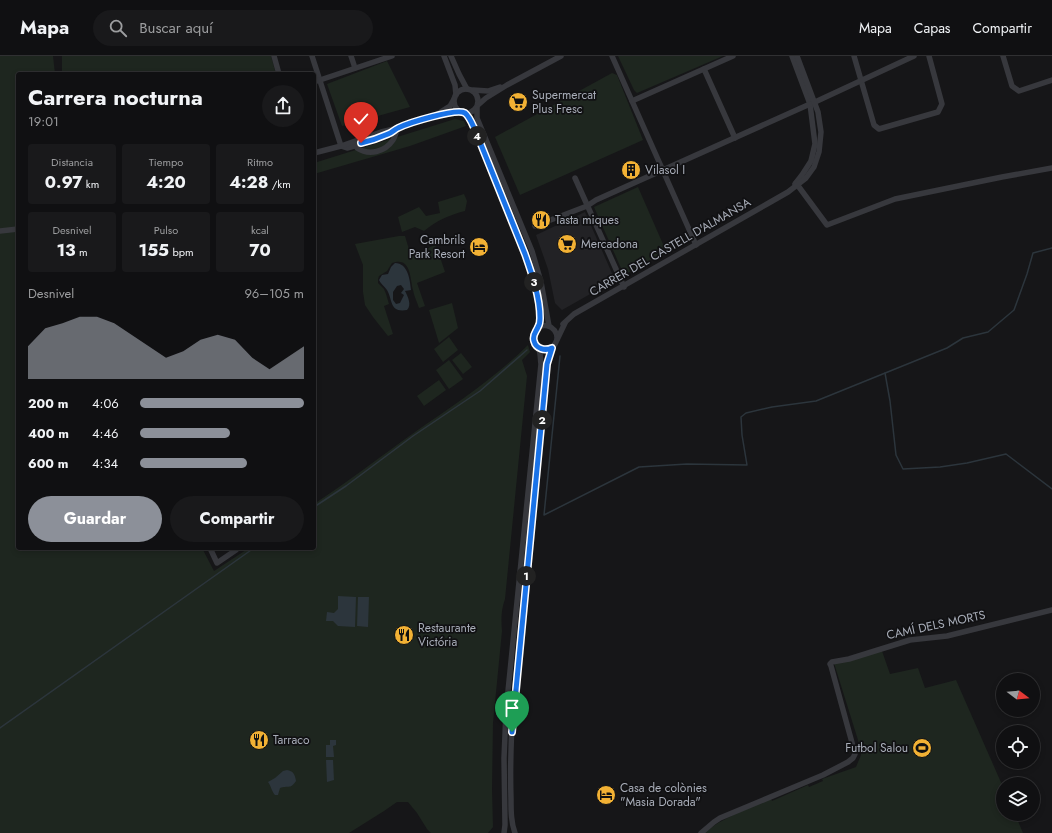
<!DOCTYPE html>
<html lang="es">
<head>
<meta charset="utf-8">
<style>
	body { margin:0; font-family:Jost,sans-serif; background:#19191b; color:#f1f3f6; height:100vh; display:flex; flex-direction:column; font-size:15px; white-space:nowrap }
	* { box-sizing:border-box; margin:0 }
	p { font-size:13px; color:#9c9d9f }
	.icon { flex:none; width:22px; height:22px; fill:none; stroke:currentColor; stroke-width:2; stroke-linecap:round; stroke-linejoin:round }
	.map { position:relative; flex:1; overflow:hidden }
	.drawer { position:absolute; left:16px; top:16px; width:300px; height:478px; display:flex; flex-direction:column; background:#101012; border-radius:4px; box-shadow:0 2px 6px #0003,0 0 0 1px #303032 }
	.drawer>* { flex:none }
	.needle { width:26px; rotate:106deg }
	.buttons { position:absolute; left:996px; top:617px; display:grid; gap:8px }
	.buttons a { display:grid; place-items:center; width:44px; height:44px; border-radius:50%; background:#101012; box-shadow:0 2px 6px #0003,0 0 0 1px #303032; font-size:20px }
	.pin { position:absolute; display:grid; place-items:center; width:34px; height:34px; color:#fff; margin:-41px -17px; border-radius:50% 50% 50% 0; rotate:-45deg; box-shadow:0 0 4px #0007 }
	.pin .icon { rotate:45deg }
	.km { position:absolute; width:20px; height:20px; margin:-10px; border-radius:50%; background:#222; color:#fff; font-size:11px; line-height:20px; text-align:center }
	.round { display:grid; place-items:center; flex:none; width:42px; height:42px; border-radius:21px; background:#19191b }
	.head { display:flex; align-items:center; justify-content:space-between; height:68px; padding:0 12px }
	h1 { font-size:22px; font-weight:700; line-height:30px }
	.figures { display:grid; grid-template-columns:repeat(3,1fr); gap:6px; height:68px; padding:4px 12px }
	.figures div { display:grid; align-content:center; border-radius:4px; background:#19191b; text-align:center }
	.figures b { font-size:17px; font-weight:700 }
	.figures small { font-size:11px; font-weight:400 }
	.figures p { font-size:11px }
	.chart { height:112px; padding:8px 12px }
	.chart p { display:flex; justify-content:space-between }
	.chart svg { width:100%; height:72px; margin-top:4px; fill:#8c9099; opacity:.7 }
	.action { display:flex; gap:8px; margin-top:auto; padding:8px 12px }
	.action a { flex:1; height:46px; border-radius:24px; background:#8c9099; color:#fff; font-size:16px; font-weight:700; line-height:46px; text-align:center }
	.action a+a { background:#19191b; color:#f1f3f6 }
	ul { padding:0 12px; list-style:none; font-size:13px }
	li { display:grid; grid-template-columns:64px 48px 1fr; align-items:center; height:30px }
	li i { height:10px; border-radius:5px; background:#8c9099 }
	header { display:flex; align-items:center; gap:24px; box-sizing:border-box; height:56px; padding:0 20px; background:#101012; border-bottom:1px solid #303032 }
	header strong { font-size:19px }
	nav { display:flex; gap:22px; margin-inline-start:auto; font-size:14px }
	.search { width:280px; height:36px; background:#19191b; display:flex; align-items:center; gap:10px; box-sizing:border-box; padding:0 14px; border-radius:22px; color:#9c9d9f; font-size:15px }
	.map>svg:first-child { display:block }
	.built { fill:#222225 }
	.green { fill:#1e261f }
	.water { fill:#2c353c; fill-rule:evenodd }
	.lines { fill:none; stroke-linecap:round; stroke-linejoin:round }
	.stream { stroke:#2c353c; stroke-width:1.5 }
	.minor { stroke:#37383d; stroke-width:5.5 }
	.route-casing { stroke:#fff; stroke-width:8 }
	.route { stroke:#1a73e8; stroke-width:5 }
	.labels { text-anchor:middle; stroke-width:3.5; stroke-linejoin:round; paint-order:stroke }
	.poi-label { font-size:12px; fill:#a8adb8; stroke:#111113; text-anchor:start }
	.street-label { font-size:12px; fill:#a8adb8; stroke:#111113 }
</style>
</head>
<body>
<header>
<strong>Mapa</strong>
<div class="search"><svg class="icon" aria-label="search" viewBox="0 0 24 24"><circle cx="10" cy="10" r="6"/><path d="M15 15l6 6"/></svg>Buscar aquí</div>
<nav><a>Mapa</a><a>Capas</a><a>Compartir</a></nav>
</header>
<div class="map">
<svg width="1052" height="777" viewBox="0 0 1052 777">
	<rect width="100%" height="100%" fill="#161618"/>
	<!-- built -->
	<polygon class="built" points="585,156 615,224 562,254 555,247 548,213 536,179"/>
	<!-- green -->
	<g class="green">
		<path d="M0 0H53L55 18H18V492H202L214 515 249 492H314V448C349 425 381 400 415 376 454 349 494 323 528 289L530 296 522 304 527 320 505 543C501 554 501 564 502 575L493 667 492 733 493 771 488 777H431L427 773 417 757 408 746H397L384 755 349 777H0Z"/>
		<polygon points="62,0 271,0 276,18 62,18"/>
		<polygon points="618,0 723,0 637,37 634,34"/>
		<polygon points="387,5 410,51 342,70 327,28"/>
		<polygon points="612,17 617,19 643,84 520,139 495,81"/>
		<polygon points="455,63 464,65 466,70 410,90 314,118 314,107"/>
		<polygon points="638,131 666,195 624,219 594,151"/>
		<path d="M464 138 467 145 465 155C449 159 436 165 424 175L415 171 402 176 398 161 419 151 426 160 440 157 438 146Z"/>
		<path d="M399 180H405L411 200 435 189 441 204 445 216 417 227 425 250 419 252C417 246 414 240 413 234 410 222 411 200 392 207L387 215 379 220 378 223V227L384 233 386 238 389 248 384 250 393 278 388 280 373 261 365 249 363 236V209L355 188Z"/>
		<polygon points="452,247 458,272 439,287 429,254"/>
		<polygon points="449,281 458,294 443,306 434,293"/>
		<polygon points="461,297 472,311 463,318 452,304"/>
		<polygon points="449,304 463,323 449,333 436,314"/>
		<polygon points="439,324 446,334 424,350 417,340"/>
		<polygon points="882,595 890,618 918,612 925,632 956,624 1003,731 1003,758 1015,758 1023,777 703,777 718,767 739,756 771,743 772,745 808,729 809,731 823,725 822,723 856,711 861,699 858,684 834,607"/>
	</g>
	<!-- water -->
	<g class="water">
		<path d="M395 207C408 207 410 224 411 234L405 235C408 241 412 249 407 254 389 257 393 244 387 234 384 230 381 228 379 224L382 219 388 218 391 211ZM401 229 404 233 401 237 404 239 400 247 396 248 393 244V236L397 230Z"/>
		<polygon points="338,540 356,541 355,571 338,570 333,565 326,565 327,556 334,557 338,553"/>
		<polygon points="358,541 369,541 368,571 357,570"/>
		<polygon points="330,684 336,684 336,689 333,690 334,701 326,701 326,689 330,689"/>
		<polygon points="326,704 333,704 334,724 327,726"/>
		<path d="M287 714C293 715 295 718 296 725 290 734 288 729 280 732L278 739H275C272 736 271 730 268 726L275 722 283 715Z"/>
	</g>
	<g class="lines">
		<!-- stream -->
		<g class="stream">
			<polyline points="560,300 544,459 639,411 687,408 747,409 742,379 741,361 746,357 772,351 816,345 947,292 963,282 988,276 1014,254 1027,218 1033,197 1052,192"/>
			<polyline points="885,317 890,345 896,399 903,413 940,411 967,407 1006,398 1052,433"/>
			<polyline points="314,451 346,430 413,380 480,335 527,294"/>
			<polyline points="0,672 254,492"/>
		</g>
		<!-- minor -->
		<g class="minor">
			<polyline points="274,0 279,18"/>
			<polyline points="312,0 341,90"/>
			<polyline points="351,0 355,12"/>
			<polyline points="444,0 455,29 456,39"/>
			<polyline points="451,0 459,18 467,33"/>
			<polyline points="612,0 696,189"/>
			<polyline points="792,0 810,48 815,88 811,105 802,119 795,128"/>
			<polyline points="854,0 874,69 879,73 938,56 942,48 929,0"/>
			<polyline points="1003,0 1012,30 1019,35 1052,24"/>
			<polyline points="704,13 735,82"/>
			<polyline points="314,26 392,0"/>
			<circle cx="466" cy="45" r="12"/>
			<polyline points="473,34 488,35 500,31"/>
			<polyline points="632,45 733,0"/>
			<polyline points="815,46 914,0"/>
			<polyline points="478,49 486,42 507,29 561,0"/>
			<polyline points="477,52 477,62 532,195 541,226 549,270"/>
			<polyline points="439,57 450,50 454,43"/>
			<polyline points="465,57 470,65 476,76 525,198 530,213 534,228 539,251 540,263 538,272"/>
			<path d="M363 85 358 86 357 92C369 100 385 96 393 84 395 81 396 76 398 72"/>
			<polyline points="341,90 347,92 358,89 389,78 394,74"/>
			<polyline points="314,97 341,90 381,76 398,72 434,60 449,57 460,56"/>
			<polyline points="575,122 624,231"/>
			<polyline points="796,127 827,169 895,143 1002,121 1052,112"/>
			<polyline points="535,170 587,150 596,144 810,48"/>
			<polyline points="0,175 18,173"/>
			<polyline points="563,268 574,258 767,148 788,136 806,122 814,111 819,96 821,76 818,56 797,0"/>
			<polyline points="210,492 217,507 236,494"/>
			<path d="M504 777 505 769 504 702 506 655 541 308C540 303 541 296 538 292 536 287 532 284 534 277 539 264 558 269 557 283"/>
			<path d="M515 777C511 766 511 755 511 743 510 713 511 683 513 653L547 308 552 292 555 288 565 267"/>
			<polyline points="701,777 714,766 720,762 823,719 848,706 853,702 855,698 854,694 831,610 830,608 832,606 849,603 910,584 947,580 1052,554"/>
		</g>
	</g>
	<g class="lines">
		<defs>
			<path id="route" d="M361 87C370 85 379 82 388 78 392 77 395 73 398 72 408 67 456 52 465 57 470 61 473 70 476 76L525 198C532 218 540 241 540 262 540 265 540 268 538 271 536 276 532 279 534 285 536 293 545 295 552 292L547 308 512 676"/>
		</defs>
		<!-- route casing -->
		<use href="#route" class="route-casing"/>
		<!-- route -->
		<use href="#route" class="route"/>
	</g>
	<!-- icons -->
	<defs>
		<symbol id="supermarket-disc" viewBox="-11 -11 22 22"><circle r="9.5" fill="#f2b134" stroke="#111113"/><path d="M-6-5.5h2.5l.6 2H6L4.5 2H-2.5L-4.4-4H-6ZM-1.5 3.2a1.3 1.3 0 1 0 .1 0ZM3 3.2a1.3 1.3 0 1 0 .1 0Z" fill="#111"/></symbol>
		<symbol id="building-disc" viewBox="-11 -11 22 22"><circle r="9.5" fill="#f2b134" stroke="#111113"/><path d="M-4-6H4V6H1V3H-1V6H-4ZM-2.5-4.3h1.7v1.8h-1.7ZM.8-4.3h1.7v1.8H.8ZM-2.5-1h1.7V.8h-1.7ZM.8-1h1.7V.8H.8Z" fill="#111"/></symbol>
		<symbol id="restaurant-disc" viewBox="-11 -11 22 22"><circle r="9.5" fill="#f2b134" stroke="#111113"/><path d="M-5-6h1v4h1v-4h1v4h1v-4h1v5L-1.5 .5V6h-2V.5L-5-1ZM5-6V6H3V1.5H1.5Q1.5-4 5-6Z" fill="#111"/></symbol>
		<symbol id="hotel-disc" viewBox="-11 -11 22 22"><circle r="9.5" fill="#f2b134" stroke="#111113"/><path d="M-6-4.5h1.5V1H6V5H4.5V3h-9V5H-6ZM-4 0a1.8 1.8 0 1 1 3.6 0ZM.5 0V-2.5h3Q6-2.5 6 0Z" fill="#111"/></symbol>
		<symbol id="stadium-disc" viewBox="-11 -11 22 22"><circle r="9.5" fill="#f2b134" stroke="#111113"/><path d="M0-5a6.5 5 0 1 0 0 10a6.5 5 0 1 0 0-10ZM-3.5-1.8h7v3.6h-7Z" fill="#111"/></symbol>
	</defs>
	<g fill-rule="evenodd">
		<use href="#supermarket-disc" x="507" y="35" width="22" height="22"/>
		<use href="#building-disc" x="620" y="103" width="22" height="22"/>
		<use href="#restaurant-disc" x="530" y="153" width="22" height="22"/>
		<use href="#supermarket-disc" x="556" y="177" width="22" height="22"/>
		<use href="#hotel-disc" x="468" y="180" width="22" height="22"/>
		<use href="#restaurant-disc" x="393" y="568" width="22" height="22"/>
		<use href="#restaurant-disc" x="248" y="673" width="22" height="22"/>
		<use href="#stadium-disc" x="911" y="681" width="22" height="22"/>
		<use href="#hotel-disc" x="595" y="728" width="22" height="22"/>
	</g>
	<g class="labels">
		<!-- poi labels -->
		<g class="poi-label">
			<text x="532" y="43">Supermercat<tspan x="532" dy="14">Plus Fresc</tspan></text>
			<text x="645" y="118">Vilasol I</text>
			<text x="555" y="168">Tasta miques</text>
			<text x="465" y="188" text-anchor="end">Cambrils<tspan x="465" dy="14">Park Resort</tspan></text>
			<text x="581" y="192">Mercadona</text>
			<text x="418" y="576">Restaurante<tspan x="418" dy="14">Victória</tspan></text>
			<text x="273" y="688">Tarraco</text>
			<text x="908" y="696" text-anchor="end">Futbol Salou</text>
			<text x="620" y="736">Casa de colònies<tspan x="620" dy="14">"Masia Dorada"</tspan></text>
		</g>
		<!-- street labels -->
		<g class="street-label">
			<text transform="translate(670 191) rotate(-30)" y="4">CARRER DEL CASTELL D'ALMANSA</text>
			<text transform="translate(936 569) rotate(-12)" y="4">CAMÍ DELS MORTS</text>
		</g>
	</g>
</svg>
<div class="buttons">
<a><svg class="needle" viewBox="-14 -14 28 28"><path d="M0-13l5 13h-10z" fill="#e53935"/><path d="M0 13l5-13h-10z" fill="#9c9d9f"/></svg></a>
<a><svg class="icon" aria-label="locate" viewBox="0 0 24 24"><circle cx="12" cy="12" r="6"/><path d="M12 2v4M12 18v4M2 12h4M18 12h4"/></svg></a>
<a><svg class="icon" aria-label="layers" viewBox="0 0 24 24"><path d="M12 4l9 5-9 5-9-5zM3 14l9 5 9-5"/></svg></a>
</div>
<div class="pin" style="left:512px;top:676px;background:#1e9e55"><svg class="icon" aria-label="arrive" viewBox="0 0 24 24"><path d="M6 21V4h12l-3 4 3 4H6"/></svg></div>
<div class="pin" style="left:361px;top:87px;background:#d93025"><svg class="icon" aria-label="check" viewBox="0 0 24 24"><path d="M5 12l5 5 9-10"/></svg></div>
<b class="km" style="left:526px;top:520px">1</b>
<b class="km" style="left:542px;top:364px">2</b>
<b class="km" style="left:534px;top:226px">3</b>
<b class="km" style="left:477px;top:80px">4</b>
<section class="drawer">
<div class="head"><div><h1>Carrera nocturna</h1><p>19:01</p></div><a class="round"><svg class="icon" aria-label="share" viewBox="0 0 24 24"><path d="M12 15V3M7 8l5-5 5 5M5 13v7h14v-7"/></svg></a></div>
<div class="figures">
<div><p>Distancia</p><b>0.97<small> km</small></b></div>
<div><p>Tiempo</p><b>4:20</b></div>
<div><p>Ritmo</p><b>4:28<small> /km</small></b></div>
</div>
<div class="figures">
<div><p>Desnivel</p><b>13<small> m</small></b></div>
<div><p>Pulso</p><b>155<small> bpm</small></b></div>
<div><p>kcal</p><b>70</b></div>
</div>
<div class="chart"><p><span>Desnivel</span>96–105 m</p>
<svg viewBox="0 0 160 44" preserveAspectRatio="none"><path d="M0 44V24L10 13L20 10L30 6L40 6L50 10L60 17L70 24L80 31L90 27L100 20L110 17L120 20L130 31L140 38L150 31L160 24V44z"/></svg>
</div>
<ul>
<li><b>200 m</b>4:06<i style="width:100%"></i></li>
<li><b>400 m</b>4:46<i style="width:55%"></i></li>
<li><b>600 m</b>4:34<i style="width:65%"></i></li>
</ul>
<div class="action"><a>Guardar</a><a>Compartir</a></div>
</section>
</div>
</body>
</html>
